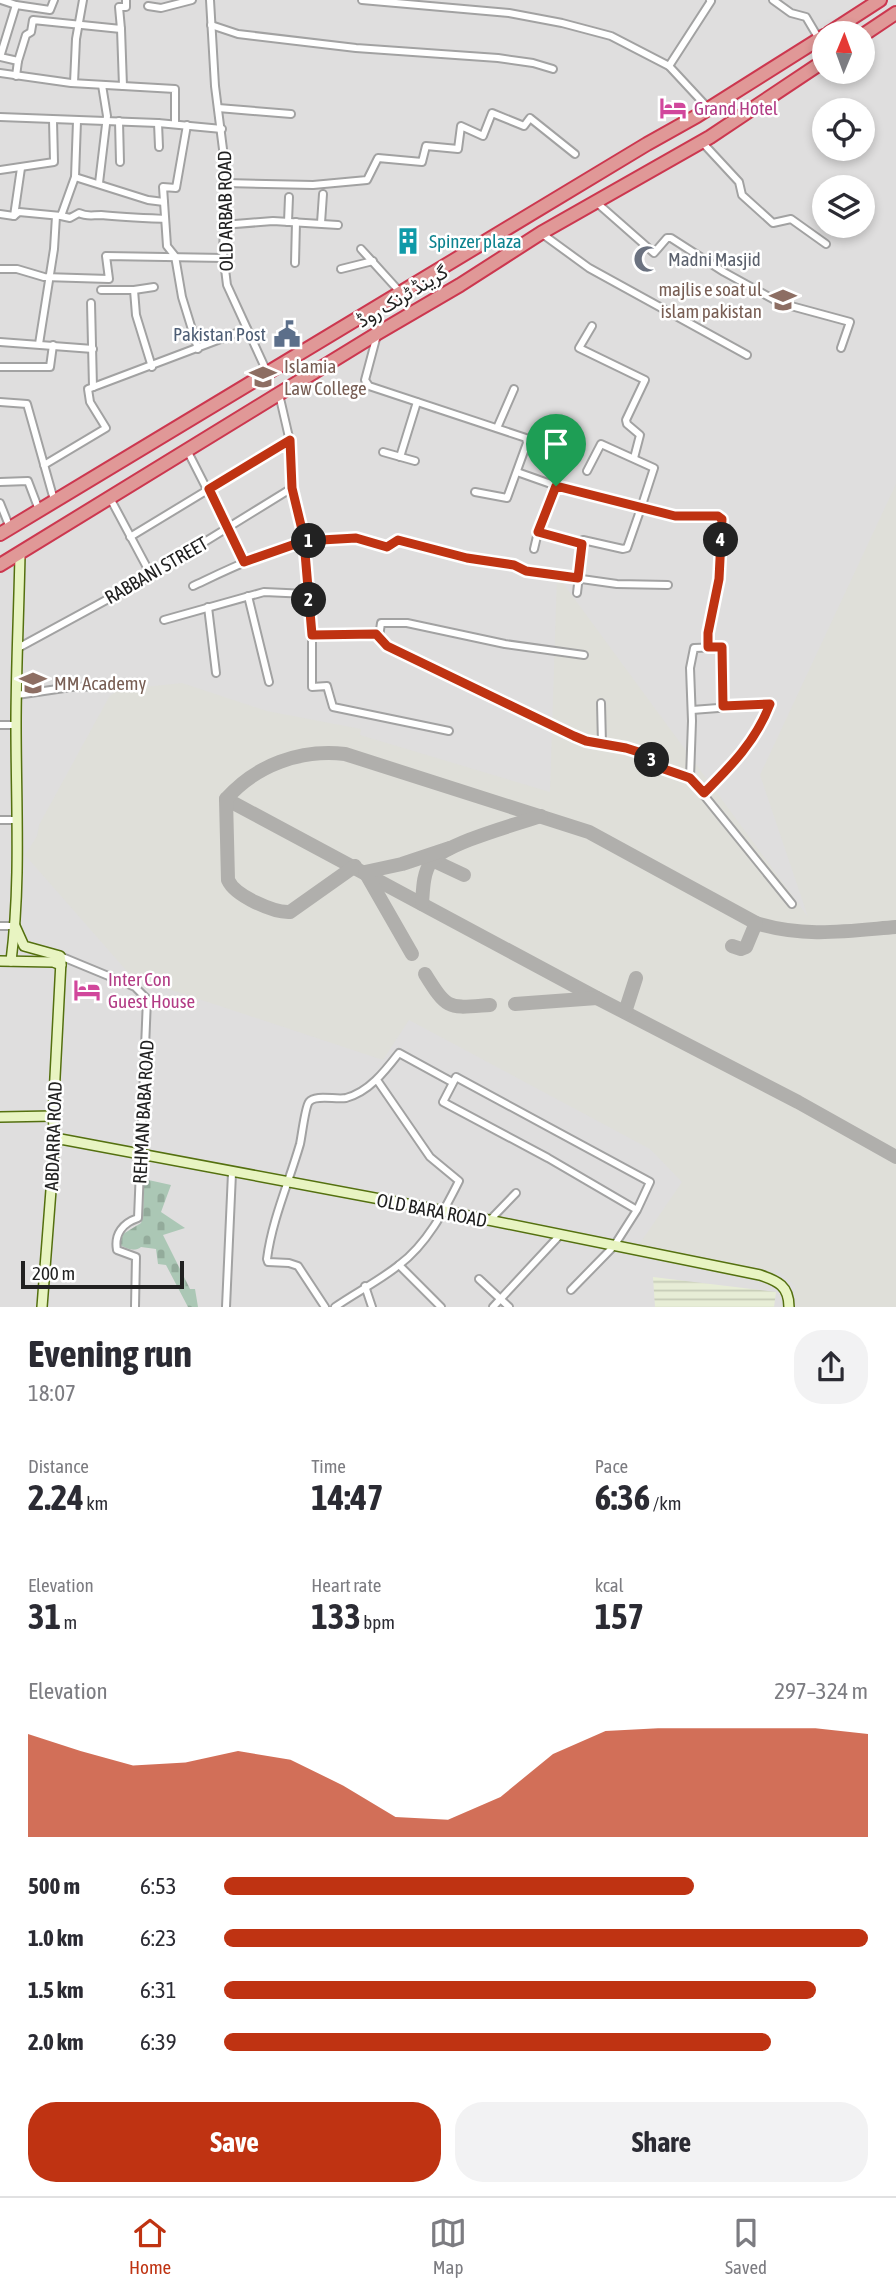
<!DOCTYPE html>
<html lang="en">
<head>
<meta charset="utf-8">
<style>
	body { margin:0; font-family:"Asap Condensed",Vazirmatn,sans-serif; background:#f2f2f3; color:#2b2b33; height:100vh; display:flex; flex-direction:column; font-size:26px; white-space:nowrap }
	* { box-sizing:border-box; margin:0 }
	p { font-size:23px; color:#7c7c81 }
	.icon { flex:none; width:38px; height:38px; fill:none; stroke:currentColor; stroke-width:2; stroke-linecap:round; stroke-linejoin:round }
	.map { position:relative; height:1307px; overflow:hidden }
	.drawer { display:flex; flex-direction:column; background:#fff; flex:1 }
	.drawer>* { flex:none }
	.needle { width:46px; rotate:1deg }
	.controls { position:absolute; left:812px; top:21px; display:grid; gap:14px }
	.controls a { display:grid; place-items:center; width:63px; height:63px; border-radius:50%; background:#fff; box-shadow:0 4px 10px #0003; font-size:35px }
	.scale { position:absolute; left:21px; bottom:18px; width:163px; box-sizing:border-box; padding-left:7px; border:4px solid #212121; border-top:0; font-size:19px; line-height:24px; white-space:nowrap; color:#212121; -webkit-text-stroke:5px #fff; paint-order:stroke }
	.pin { position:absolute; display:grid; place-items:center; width:60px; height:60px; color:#fff; margin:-72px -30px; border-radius:50% 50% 50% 0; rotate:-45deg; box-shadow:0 0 7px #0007 }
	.pin .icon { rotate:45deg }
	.km { position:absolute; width:35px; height:35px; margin:-18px; border-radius:50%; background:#222; color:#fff; font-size:19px; line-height:35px; text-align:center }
	.round { display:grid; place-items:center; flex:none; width:74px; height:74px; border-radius:28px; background:#f2f2f3 }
	.head { display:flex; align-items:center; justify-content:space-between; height:119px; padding:0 28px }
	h1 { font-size:38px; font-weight:700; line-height:52px }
	.stats { display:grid; grid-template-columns:repeat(3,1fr); gap:10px; height:119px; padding:7px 28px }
	.stats div { display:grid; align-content:center }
	.stats b { font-size:35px; font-weight:700 }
	.stats small { font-size:19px; font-weight:400 }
	.stats p { font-size:19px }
	.chart { height:196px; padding:14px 28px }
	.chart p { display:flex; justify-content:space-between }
	.chart svg { width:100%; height:126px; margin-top:7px; fill:#bf3312; opacity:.7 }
	.cta { display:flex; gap:14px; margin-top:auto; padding:14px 28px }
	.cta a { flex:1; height:80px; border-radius:28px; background:#bf3312; color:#fff; font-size:28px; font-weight:700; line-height:80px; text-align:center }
	.cta a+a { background:#f2f2f3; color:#2b2b33 }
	ul { padding:0 28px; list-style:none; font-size:23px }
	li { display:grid; grid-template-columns:112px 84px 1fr; align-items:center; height:52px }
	li i { height:18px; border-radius:9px; background:#bf3312 }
	.dock { display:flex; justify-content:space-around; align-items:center; height:98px; border-top:2px solid #e1e1e2; background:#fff; font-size:19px; color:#7c7c81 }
	.dock a { display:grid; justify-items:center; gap:4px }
	.dock .selected { color:#bf3312 }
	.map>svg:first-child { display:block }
	.residential { fill:#dfdede; fill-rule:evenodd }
	.airport { fill:#dfdfd9 }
	.farmland { fill:url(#farmland-rules) }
	.cemetery { fill:url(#cemetery-stones) }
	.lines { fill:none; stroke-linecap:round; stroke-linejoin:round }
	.taxiway { stroke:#b0afac; stroke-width:14 }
	.street-casing { stroke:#a2a2a2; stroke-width:10 }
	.secondary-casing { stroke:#54700f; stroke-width:12 }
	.highway-casing { stroke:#cc374f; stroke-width:16 }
	.street { stroke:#fff; stroke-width:6 }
	.secondary { stroke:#e8f4c2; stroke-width:9 }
	.highway { stroke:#e09897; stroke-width:12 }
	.route-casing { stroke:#fff; stroke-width:14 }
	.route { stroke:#bf3312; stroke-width:9 }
	.labels { text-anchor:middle; stroke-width:5; stroke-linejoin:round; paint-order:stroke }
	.hotel-label { font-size:19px; fill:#b23c85; stroke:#fff; text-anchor:start }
	.street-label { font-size:19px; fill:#212121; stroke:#fff }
	.culture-label { font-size:19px; fill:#0d838f; stroke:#fff; text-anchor:start }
	.worship-label { font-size:19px; fill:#5b616d; stroke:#fff; text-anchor:start }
	.education-label { font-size:19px; fill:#785e54; stroke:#fff; text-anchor:start }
	.service-label { font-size:19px; fill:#4e5e75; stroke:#fff; text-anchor:end }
</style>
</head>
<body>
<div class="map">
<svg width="896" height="1307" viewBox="0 0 896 1307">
	<defs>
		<pattern id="farmland-rules" width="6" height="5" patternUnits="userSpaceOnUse" patternTransform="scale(1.75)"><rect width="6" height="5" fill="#e7edd6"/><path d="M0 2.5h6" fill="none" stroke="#c6cbb7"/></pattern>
		<pattern id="cemetery-stones" width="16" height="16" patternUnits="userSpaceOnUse" patternTransform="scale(1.75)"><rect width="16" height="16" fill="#abc7b5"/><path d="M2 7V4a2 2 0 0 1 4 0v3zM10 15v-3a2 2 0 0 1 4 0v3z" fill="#93ab9b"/></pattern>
	</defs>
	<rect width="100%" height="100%" fill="#f0efe8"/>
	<!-- residential -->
	<path class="residential" d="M0 0H896V1307H0ZM824 33H863V72H824ZM824 110H863V149H824ZM824 187H863V226H824Z"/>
	<!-- airport -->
	<polygon class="airport" points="896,484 896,1307 796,1307 795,1286 777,1269 775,1273 638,1246 682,1182 650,1149 409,1020 383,1060 132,977 25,855 37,836 39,825 109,697 116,691 127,689 182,683 267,711 361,729 360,735 550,792 557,575 808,917 760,775"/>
	<!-- farmland -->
	<polygon class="farmland" points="653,1277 776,1292 774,1307 655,1307"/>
	<!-- cemetery -->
	<path class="cemetery" d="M144 1179 171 1185 161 1212 185 1228 163 1235 190 1289H195L198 1307H188L166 1265 158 1264 156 1249 141 1247C135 1252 127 1249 120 1245L123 1234 141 1223 143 1216Z"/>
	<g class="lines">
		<!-- taxiway -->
		<g class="taxiway">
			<polyline points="226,799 597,998 798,1102 896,1157"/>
			<polyline points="432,860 464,875"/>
			<path d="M355 866 290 912C274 913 235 896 228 880L226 799C256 765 300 749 345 754L589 832 756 923C803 938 848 931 896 927"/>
			<path d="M422 904C423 890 423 873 431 862 445 843 518 824 541 816"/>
			<polyline points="732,946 741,949 746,947 756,923"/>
			<polyline points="412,954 365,872 402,864 450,848"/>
			<path d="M425 974C448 1011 448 1008 490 1005"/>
			<polyline points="515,1004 597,998"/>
			<polyline points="625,1012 636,978"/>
		</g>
		<defs>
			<g id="street">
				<polyline points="1,0 16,5 50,10 54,0"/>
				<polyline points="210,0 215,86 226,173 223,253 227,285 267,372"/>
				<polyline points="362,0 509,13 562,23 611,36 669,66 708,108"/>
				<polyline points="773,0 791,13 806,17 819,39"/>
				<polyline points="148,6 161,8 192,0"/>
				<polyline points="211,25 238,34 356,48 498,58 533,63 553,69"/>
				<polyline points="121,29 123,86"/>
				<polyline points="0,57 16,5"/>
				<polyline points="0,57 18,61 16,76"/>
				<polyline points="18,61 26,35 31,32 33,20 121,29 119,7 126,7 126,0"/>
				<polyline points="669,66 711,1 710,0"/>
				<polyline points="0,73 71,83 175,89 175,124"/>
				<polyline points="74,83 76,39 83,0"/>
				<polyline points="218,108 291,114"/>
				<polyline points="0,117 158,123 222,129"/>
				<polyline points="119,121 120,162"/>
				<polyline points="158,123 159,147"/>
				<polyline points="187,125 176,188 163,187 167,246 175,256 182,297 198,349"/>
				<polyline points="701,141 739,182 742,195 773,223 791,219 826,244"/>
				<polyline points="0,170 54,162 53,120"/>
				<polyline points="75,177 148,200 164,202"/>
				<polyline points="99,183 107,116 102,85"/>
				<polyline points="225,183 313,185 367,180 378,158 422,162 426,146 458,149 461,126 483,136 492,113 524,126 530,118 575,154"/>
				<polyline points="596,202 654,253 667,238 671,238 724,272 780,303 850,322 841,348"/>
				<polyline points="0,214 14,216 19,212 61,216 75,177 77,121"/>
				<polyline points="14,216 21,168"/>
				<path d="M61 216 70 218 79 213C87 217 92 215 101 215 122 217 144 218 165 219"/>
				<polyline points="288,222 289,197"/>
				<polyline points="321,223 323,194"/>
				<polyline points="223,225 273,221 338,225"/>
				<polyline points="541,233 589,268 747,355"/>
				<polyline points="361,249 400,292"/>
				<polyline points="295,263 296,222"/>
				<polyline points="0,269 17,269 44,277 109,279 106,256 224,258"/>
				<polyline points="341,269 373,261"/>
				<polyline points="101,290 134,290 154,287"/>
				<polyline points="134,290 136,315 152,367"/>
				<polyline points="91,303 93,387"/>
				<polyline points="592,326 579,348 645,380 626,420 627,424 640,435 634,458"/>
				<polyline points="377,335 365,380 369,386 526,438 527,443 507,498 475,492"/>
				<polyline points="0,342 93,349"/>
				<polyline points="39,344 54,249 56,216"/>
				<polyline points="0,367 50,367 53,345"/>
				<polyline points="279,394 291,446 292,488 304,538 312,635 312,687 327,686 333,707 449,731"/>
				<polyline points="0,402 27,404 54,500"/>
				<polyline points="497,428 514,389"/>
				<polyline points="188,452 244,562"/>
				<polyline points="383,452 415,461"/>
				<polyline points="400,457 417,402"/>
				<polyline points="44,465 106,428 90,402 88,389 247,329"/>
				<polyline points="517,472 565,489 641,508 654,468 601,444 587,471"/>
				<polyline points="0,482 28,481 39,510"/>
				<polyline points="110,498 150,573"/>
				<polyline points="0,503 10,528"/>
				<polyline points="538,532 582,544"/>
				<polyline points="130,537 290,440"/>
				<polyline points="534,549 538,532 556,486"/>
				<path d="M193 586C242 563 300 533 355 538 366 539 377 544 387 547L398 540 467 558 514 565 526 571 539 573 617 584 668 585"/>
				<polyline points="577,593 583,540 623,549 627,548 641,508 675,516 720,517 722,520 719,579 708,633 708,647"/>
				<polyline points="248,596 269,682"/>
				<polyline points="208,607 216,673"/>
				<polyline points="164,620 264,592 308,594"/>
				<polyline points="312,635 376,634 387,646 574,736 586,741 626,748 648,755 661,768 690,778 792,904"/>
				<polyline points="379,637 381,623 407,623 505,644 584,655"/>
				<polyline points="18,648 143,580 292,488"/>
				<polyline points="17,695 71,687 115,686"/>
				<polyline points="601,703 602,744"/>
				<path d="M692 710 770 704C756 741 731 766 704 793"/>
				<polyline points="0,725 16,725"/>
				<polyline points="690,778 692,721 690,668 694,648 722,647 723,706"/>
				<polyline points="0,820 18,820"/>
				<polyline points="0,926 15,926"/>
				<path d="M60 956 135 987 147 999 138 1218C123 1223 114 1234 117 1250L136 1257 135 1307"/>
				<polyline points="489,1221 516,1193"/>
				<polyline points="399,1265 441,1307"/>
				<polyline points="479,1279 509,1307"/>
				<polyline points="365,1286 372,1307"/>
				<polyline points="571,1290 614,1246 637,1210 650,1182 456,1077 443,1102 548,1158 637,1210"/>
				<polyline points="226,1307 232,1173"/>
				<path d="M325 1307 298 1266 289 1263 268 1262 267 1259C272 1220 289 1182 300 1144 302 1135 305 1107 309 1102 315 1094 336 1100 346 1098 369 1092 385 1071 399 1053L452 1082"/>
				<path d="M335 1307C355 1293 379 1281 399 1265 427 1244 444 1211 459 1181L430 1157 377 1080"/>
				<polyline points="493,1307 560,1235"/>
			</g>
			<g id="secondary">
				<polyline points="15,926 24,946 60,956 61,961 53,1116 55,1138 42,1307"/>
				<polyline points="0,961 53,962 61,965"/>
				<path d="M11 961C21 883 16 804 16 725 16 668 19 610 20 553"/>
				<polyline points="0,1117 53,1116"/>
				<path d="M55 1138 444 1211 760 1275C778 1281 789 1286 789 1307"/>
			</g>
			<g id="highway">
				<polyline points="829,33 880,0"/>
				<polyline points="863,35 896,13"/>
				<polyline points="0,534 647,144 697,116 824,36"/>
				<polyline points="0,565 378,333 460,285 541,233 710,137 824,61"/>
			</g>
		</defs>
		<!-- street casing -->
		<use href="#street" class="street-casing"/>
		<!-- secondary casing -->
		<use href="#secondary" class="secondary-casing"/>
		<!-- highway casing -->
		<use href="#highway" class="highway-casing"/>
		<!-- street -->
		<use href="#street" class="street"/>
		<!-- secondary -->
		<use href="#secondary" class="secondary"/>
		<!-- highway -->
		<use href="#highway" class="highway"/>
	</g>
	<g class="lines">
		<defs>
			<path id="route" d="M556 486 538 532 582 544 578 578 526 571 514 565 467 558 398 540 387 547 356 538 304 541 244 562 209 489 290 440 292 488 304 538V541L312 635 376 634 387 646 574 736 586 741 626 748 648 755 661 768 690 778 704 793C731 766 756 741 770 704L723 706 722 647H708V633L719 579 722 519 718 516H675L556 486"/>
		</defs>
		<!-- route casing -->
		<use href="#route" class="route-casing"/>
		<!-- route -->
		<use href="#route" class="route"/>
	</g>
	<!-- icons -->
	<defs>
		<symbol id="hotel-bare" viewBox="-9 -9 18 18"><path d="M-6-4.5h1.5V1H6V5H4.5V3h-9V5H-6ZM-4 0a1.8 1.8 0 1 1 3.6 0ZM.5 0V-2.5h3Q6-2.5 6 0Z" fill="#d1479c" stroke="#fff" stroke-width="2.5" paint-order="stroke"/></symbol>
		<symbol id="building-bare" viewBox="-9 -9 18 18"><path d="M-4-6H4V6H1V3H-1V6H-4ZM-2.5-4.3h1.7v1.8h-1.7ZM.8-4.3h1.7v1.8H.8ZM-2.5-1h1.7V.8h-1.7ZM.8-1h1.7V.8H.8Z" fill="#0f9aa8" stroke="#fff" stroke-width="2.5" paint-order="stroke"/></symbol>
		<symbol id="mosque-bare" viewBox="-9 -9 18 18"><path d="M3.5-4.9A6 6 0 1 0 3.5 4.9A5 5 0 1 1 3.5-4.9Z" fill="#6b7280" stroke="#fff" stroke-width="2.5" paint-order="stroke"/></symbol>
		<symbol id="school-bare" viewBox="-9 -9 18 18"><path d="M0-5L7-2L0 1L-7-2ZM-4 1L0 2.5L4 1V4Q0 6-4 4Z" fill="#8d6e63" stroke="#fff" stroke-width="2.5" paint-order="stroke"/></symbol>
		<symbol id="civic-bare" viewBox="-9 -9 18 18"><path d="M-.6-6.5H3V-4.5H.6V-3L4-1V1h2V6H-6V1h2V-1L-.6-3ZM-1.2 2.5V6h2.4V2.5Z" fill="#5c6f8a" stroke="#fff" stroke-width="2.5" paint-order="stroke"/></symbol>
		<symbol id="university-bare" viewBox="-9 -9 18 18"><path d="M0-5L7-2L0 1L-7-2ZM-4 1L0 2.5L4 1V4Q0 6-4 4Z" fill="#8d6e63" stroke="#fff" stroke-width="2.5" paint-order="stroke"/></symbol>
	</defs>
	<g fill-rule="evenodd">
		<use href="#hotel-bare" x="654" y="89" width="38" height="38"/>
		<use href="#building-bare" x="389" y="222" width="38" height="38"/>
		<use href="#mosque-bare" x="628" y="240" width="38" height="38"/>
		<use href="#school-bare" x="764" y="281" width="38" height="38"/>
		<use href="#civic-bare" x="268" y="315" width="38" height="38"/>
		<use href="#university-bare" x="244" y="358" width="38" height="38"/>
		<use href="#university-bare" x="14" y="664" width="38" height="38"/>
		<use href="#hotel-bare" x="68" y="971" width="38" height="38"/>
	</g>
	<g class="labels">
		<!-- hotel labels -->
		<g class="hotel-label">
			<text x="694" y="115">Grand Hotel</text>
			<text x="108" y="986">Inter Con<tspan x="108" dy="22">Guest House</tspan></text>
		</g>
		<!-- street labels -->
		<g class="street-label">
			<text transform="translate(225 211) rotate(-91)" y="7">OLD ARBAB ROAD</text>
			<text transform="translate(402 296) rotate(-31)" y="7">گرینڈ ٹرنک روڈ</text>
			<text transform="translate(156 570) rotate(-30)" y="7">RABBANI STREET</text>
			<text transform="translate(143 1112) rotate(-87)" y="7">REHMAN BABA ROAD</text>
			<text transform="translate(53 1136) rotate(-88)" y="7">ABDARRA ROAD</text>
			<text transform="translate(432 1210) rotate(11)" y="7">OLD BARA ROAD</text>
		</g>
		<!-- culture labels -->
		<g class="culture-label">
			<text x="429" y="248">Spinzer plaza</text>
		</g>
		<!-- worship labels -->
		<g class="worship-label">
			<text x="668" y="266">Madni Masjid</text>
		</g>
		<!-- education labels -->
		<g class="education-label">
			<text x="762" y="296" text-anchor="end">majlis e soat ul<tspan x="762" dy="22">islam pakistan</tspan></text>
			<text x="284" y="373">Islamia<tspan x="284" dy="22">Law College</tspan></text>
			<text x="54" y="690">MM Academy</text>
		</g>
		<!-- service labels -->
		<g class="service-label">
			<text x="266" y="341">Pakistan Post</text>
		</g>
	</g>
</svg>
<div class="controls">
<a><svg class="needle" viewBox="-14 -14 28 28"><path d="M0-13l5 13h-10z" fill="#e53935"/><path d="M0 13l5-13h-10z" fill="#7c7c81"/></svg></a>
<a><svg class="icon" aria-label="locate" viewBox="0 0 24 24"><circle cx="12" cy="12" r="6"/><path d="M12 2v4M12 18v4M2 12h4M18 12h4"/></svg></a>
<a><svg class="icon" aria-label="layers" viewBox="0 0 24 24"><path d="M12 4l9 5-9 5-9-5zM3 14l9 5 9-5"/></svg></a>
</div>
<div class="scale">200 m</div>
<div class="pin" style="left:556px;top:486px;background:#1e9e55"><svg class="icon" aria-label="arrive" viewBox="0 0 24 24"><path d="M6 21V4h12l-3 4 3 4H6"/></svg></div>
<b class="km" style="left:309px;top:541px">1</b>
<b class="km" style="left:309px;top:600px">2</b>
<b class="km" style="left:652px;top:760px">3</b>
<b class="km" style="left:721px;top:540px">4</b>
</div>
<section class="drawer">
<div class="head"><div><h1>Evening run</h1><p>18:07</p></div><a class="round"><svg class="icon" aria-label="share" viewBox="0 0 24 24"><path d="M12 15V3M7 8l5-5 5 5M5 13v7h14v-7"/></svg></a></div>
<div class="stats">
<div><p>Distance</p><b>2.24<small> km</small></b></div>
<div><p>Time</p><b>14:47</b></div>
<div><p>Pace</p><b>6:36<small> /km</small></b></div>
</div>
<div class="stats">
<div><p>Elevation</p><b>31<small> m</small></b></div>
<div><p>Heart rate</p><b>133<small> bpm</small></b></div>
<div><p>kcal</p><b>157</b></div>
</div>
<div class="chart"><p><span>Elevation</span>297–324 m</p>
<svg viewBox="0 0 160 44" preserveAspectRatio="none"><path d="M0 44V8L10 14L20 19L30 18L40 14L50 17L60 26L70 37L80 38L90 30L100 15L110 7L120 6L130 6L140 6L150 6L160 8V44z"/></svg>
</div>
<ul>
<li><b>500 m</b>6:53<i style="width:73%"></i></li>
<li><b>1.0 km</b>6:23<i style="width:100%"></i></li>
<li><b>1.5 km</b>6:31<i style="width:92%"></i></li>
<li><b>2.0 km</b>6:39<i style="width:85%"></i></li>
</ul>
<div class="cta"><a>Save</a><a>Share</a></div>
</section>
<nav class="dock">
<a class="selected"><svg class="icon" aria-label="home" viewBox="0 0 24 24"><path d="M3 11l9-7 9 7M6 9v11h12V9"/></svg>Home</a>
<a><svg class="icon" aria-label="map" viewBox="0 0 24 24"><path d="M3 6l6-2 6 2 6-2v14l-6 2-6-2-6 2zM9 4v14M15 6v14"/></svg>Map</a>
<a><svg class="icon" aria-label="saved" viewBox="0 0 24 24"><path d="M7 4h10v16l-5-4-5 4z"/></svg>Saved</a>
</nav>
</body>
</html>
